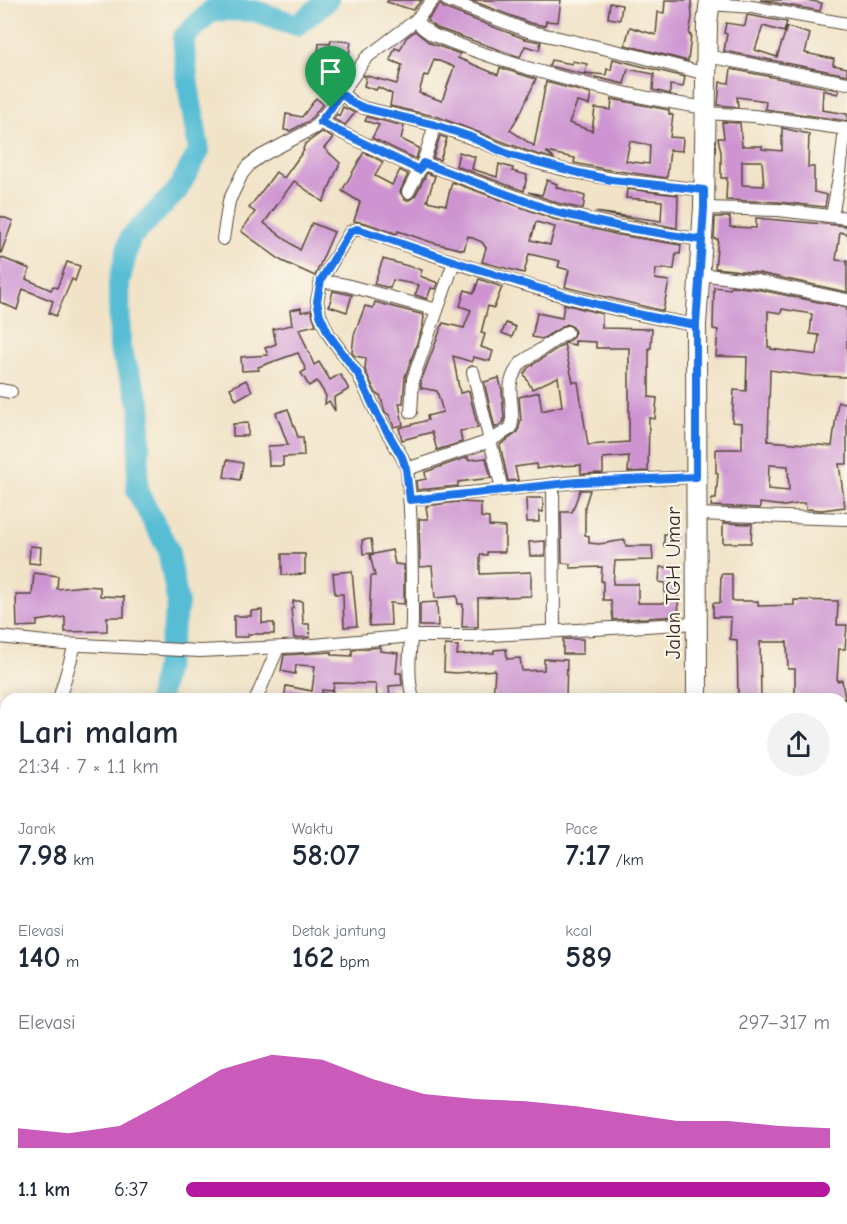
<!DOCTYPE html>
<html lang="id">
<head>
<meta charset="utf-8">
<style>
	body { margin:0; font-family:"Comic Neue",sans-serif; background:#f2f2f3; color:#1f2937; height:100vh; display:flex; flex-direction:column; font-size:22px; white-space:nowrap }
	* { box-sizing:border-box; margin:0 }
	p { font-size:20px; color:#747a83 }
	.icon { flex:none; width:33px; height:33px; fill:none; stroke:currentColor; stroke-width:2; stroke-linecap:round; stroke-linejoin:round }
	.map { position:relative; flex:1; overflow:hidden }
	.details { position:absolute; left:0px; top:693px; width:848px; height:531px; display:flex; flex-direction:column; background:#fff; border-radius:18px 18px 0 0; box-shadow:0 3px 15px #0003 }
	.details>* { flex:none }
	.pin { position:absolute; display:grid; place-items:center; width:51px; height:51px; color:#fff; margin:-62px -26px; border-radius:50% 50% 50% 0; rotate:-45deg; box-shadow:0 0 6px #0007 }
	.pin .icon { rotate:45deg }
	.round { display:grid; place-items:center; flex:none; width:63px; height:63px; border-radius:32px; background:#f2f2f3 }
	.overview { display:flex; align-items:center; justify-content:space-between; height:102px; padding:0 18px }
	h1 { font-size:33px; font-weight:800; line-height:45px }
	.stats { display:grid; grid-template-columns:repeat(3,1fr); gap:9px; height:102px; padding:6px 18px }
	.stats div { display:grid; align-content:center }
	.stats b { font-size:30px; font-weight:800 }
	.stats small { font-size:16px; font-weight:400 }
	.stats p { font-size:16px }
	.chart { height:168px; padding:12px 18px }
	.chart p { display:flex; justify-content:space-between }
	.chart svg { width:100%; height:108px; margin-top:6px; fill:#b5179e; opacity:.7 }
	ul { padding:0 18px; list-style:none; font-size:20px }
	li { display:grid; grid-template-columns:96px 72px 1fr; align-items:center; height:45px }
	li i { height:15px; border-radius:8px; background:#b5179e }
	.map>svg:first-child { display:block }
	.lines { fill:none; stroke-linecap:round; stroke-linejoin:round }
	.river { stroke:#56bdd4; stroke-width:22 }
	.building { fill:#cd94d1; fill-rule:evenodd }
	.street-casing { stroke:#564637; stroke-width:14 }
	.primary-casing { stroke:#564637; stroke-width:22 }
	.street { stroke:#fff; stroke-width:12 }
	.primary { stroke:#fff; stroke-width:20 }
	.route-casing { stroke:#fff; stroke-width:12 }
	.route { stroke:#1a73e8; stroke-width:8 }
	.labels { text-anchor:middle; stroke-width:4.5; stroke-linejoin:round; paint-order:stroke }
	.street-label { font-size:21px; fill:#3b2a1e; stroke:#fbf7ec }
</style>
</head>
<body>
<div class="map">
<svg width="847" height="1224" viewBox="0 0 847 1224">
	<rect width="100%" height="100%" fill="#fbf7ec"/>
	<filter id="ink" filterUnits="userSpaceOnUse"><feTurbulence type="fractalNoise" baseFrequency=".0167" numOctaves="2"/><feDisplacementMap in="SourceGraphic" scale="12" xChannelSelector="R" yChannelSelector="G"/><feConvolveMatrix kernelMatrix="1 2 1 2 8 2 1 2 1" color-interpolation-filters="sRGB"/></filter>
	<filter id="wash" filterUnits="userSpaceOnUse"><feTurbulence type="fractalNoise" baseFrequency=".008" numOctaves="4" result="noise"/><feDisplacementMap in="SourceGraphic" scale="24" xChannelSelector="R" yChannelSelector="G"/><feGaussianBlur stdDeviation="1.35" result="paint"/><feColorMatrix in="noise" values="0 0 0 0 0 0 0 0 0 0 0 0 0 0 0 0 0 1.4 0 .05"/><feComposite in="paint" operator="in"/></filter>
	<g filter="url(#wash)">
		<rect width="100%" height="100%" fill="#f1e3c7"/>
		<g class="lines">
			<!-- river -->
			<g class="river">
				<polyline points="159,699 178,604 168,549 137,491 141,406 120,349 119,283 130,238 177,191 199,151 188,85 183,38 212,10 255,11 297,25 328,0"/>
				<polyline points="162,1224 162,1218"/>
			</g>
		</g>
		<g id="blocks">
			<!-- building -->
			<g class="building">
				<polygon points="388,0 422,0 413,10 387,2"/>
				<polygon points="470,0 561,0 558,22 546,21 545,26 530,23"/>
				<polygon points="665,0 691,0 692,17 689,35 691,35 688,61 625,45 630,27 656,35 658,12 664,13"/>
				<polygon points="760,0 805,0 822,3 820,11"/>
				<polygon points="610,3 622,5 620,20 608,18"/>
				<polygon points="440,4 444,8 525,39 541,42 539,50 525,46 520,57 437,28 427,20"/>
				<polygon points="747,15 787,22 784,32 763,26 755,50 777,57 787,27 810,34 805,53 834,59 833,65 847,68 847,75 724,51 727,34 724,33 726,23 745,26"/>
				<path d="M415 31 430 43 460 54 458 58 498 75 500 68 536 79 521 112 510 130 534 146 546 82 591 94 589 105 577 102 569 123 592 131 595 108 611 110 612 99 669 110V114L673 115 670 137 683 138 682 151 670 150 667 178 604 169 574 163 575 158 546 152 555 159 533 153 438 117 390 106 392 94 378 87 376 90 364 86 366 78 363 76 364 75 397 84 402 65 390 60 395 48 400 50 406 38ZM434 59 454 67 442 101 419 93 424 75 428 76ZM630 141 650 145 649 164 626 161Z"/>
				<polygon points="331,40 351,42 346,72 327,69 328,66 317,65 319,43 330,44"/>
				<polygon points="613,59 685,77 683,87 670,85 670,94 653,90 654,74 628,69 624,84 549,66 551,60 572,64 573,61 587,64 585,73 606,75 607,69 611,70"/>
				<polygon points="731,69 839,90 838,94 823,90 822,110 847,114 847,121 765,109 766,101 737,97 738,107 718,105 720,82 729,83"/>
				<polygon points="316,98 323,104 309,121 290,131 284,130 286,114 302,117"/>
				<polygon points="343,107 355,113 345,125 333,119 337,114 339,116"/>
				<polygon points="367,117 404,126 401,139 419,148 416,159 372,138 379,125 365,121"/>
				<path d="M722 122 740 123 742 146H762V149L782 151V128L809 134 808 167H814V192L827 195 825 207 778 202 726 200 727 178H721V152L718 138H724ZM742 161H762L764 186 742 185Z"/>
				<polygon points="322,132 333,138 324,148 340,163 323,202 294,181 264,223 300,250 312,223 334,232 315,276 282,261 241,231 255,212 249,208 276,172 284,178 304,150 303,149 305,144"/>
				<polygon points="440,136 447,138 440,160 433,158"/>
				<path d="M364 152 383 162 375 176 392 185 400 170 408 174 400 192 405 200H409L415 196 427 173 435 176 427 201 446 205 452 182 553 219 619 235 681 245 680 254 676 253 674 269H656L655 279 669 281 663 311 565 287 569 270 558 267 560 261 529 254 524 273 482 262 486 248 482 242 468 236 464 250 434 243 398 231 397 234 366 223 354 221 360 202 342 191ZM536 222 555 227 550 245 531 240Z"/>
				<polygon points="459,152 475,157 472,169 497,177 499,164 513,168 512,171 527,175 524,191 456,166"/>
				<polygon points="547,180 557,184 556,187 585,196 583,209 557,203 528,192 542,195"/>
				<polygon points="627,189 678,195 677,228 595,212 661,221 662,201 626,198"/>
				<polygon points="0,216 13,221 1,253 0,253"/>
				<polygon points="715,217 730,217 730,227 756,228 756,218 847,226 847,234 840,232 836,260 847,261 847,292 759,273 715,268 718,239 714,239"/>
				<polygon points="0,257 30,269 26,279 51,290 53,286 57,288 67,262 80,266 75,281 72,279 56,316 49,313 53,301 23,289 17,310 0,302"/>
				<polygon points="383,259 422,270 420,276 438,283 436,289 431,288 427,299 415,295 419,285 393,280 390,288 374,284"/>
				<polygon points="479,279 502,287 494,308 488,306 481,333 485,334 481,347 493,351 490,361 473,357 472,362 453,356 460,393 469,391 478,428 460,431 462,442 437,450 432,432 402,440 399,428 428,420 427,416 443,412 437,391 421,388 421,381 443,323 464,328 471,310 460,306 465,290 474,293"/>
				<path d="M731 286 756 289 847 308V377L813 376 770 370 768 441 832 446 838 402 847 403V464H839L845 507 822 510 806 509 805 503 784 506 760 503V508L711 506 712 499H716L718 473H716V449H742V423L732 422 734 390 746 391 747 357 716 356 718 330 713 329 714 287 730 289ZM782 309 812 314 810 334 819 335 817 355 771 349V347H768V311L781 313ZM769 465 788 466 789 491 768 489Z"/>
				<polygon points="333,291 352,295 347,312 329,306"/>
				<polygon points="375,302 424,315 423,326 405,377 403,403 399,403 403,425 394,427 389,415 385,412 380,395 377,395 365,370 366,358 355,356 352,353 354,335 365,306 373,308"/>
				<polygon points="564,304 602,314 602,328 652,329 651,348 649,348 649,397 657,398 655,419 649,418 648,471 628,472 629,456 603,458 603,473 581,474 581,465 556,466 537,469 536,464 515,467 518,480 508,481 500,445 518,432 521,419 519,397 539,392 542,411 562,406 558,377 532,389 524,374 528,368 564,344 573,382 578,382 588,445 629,442 629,348 596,348 596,342 575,341 575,345 565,343 572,338 575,332 573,327 567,324 542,339 532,337 537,313 562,318"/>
				<polygon points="301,308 301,312 311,310 316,325 299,329 314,365 319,362 330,380 340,374 349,389 334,398 335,411 329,401 325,404 326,396 317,381 309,386 301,373 306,370 298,353 258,367 259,370 242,371 241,357 268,355 265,348 276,344 273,329 292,325 290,310"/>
				<polygon points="506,323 516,327 512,337 502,333"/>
				<polygon points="499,378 502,390 504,418 503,423 495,428 484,382"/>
				<polygon points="246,380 252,391 236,400 230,388"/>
				<polygon points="288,409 298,437 303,437 304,456 283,457 283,466 269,466 268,446 288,445 276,413"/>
				<polygon points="248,423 248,436 233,436 233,424"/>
				<polygon points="468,457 468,460 486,458 491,478 458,482 458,486 417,490 416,481 426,479 425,472"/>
				<polygon points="227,460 243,463 240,480 224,477"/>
				<polygon points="580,490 590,490 585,506 585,535 589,536 589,543 599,544 625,540 626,546 652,546 653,560 615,561 613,584 638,584 638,603 665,603 665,583 659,582 660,567 675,568 674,586 677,586 679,616 613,620 611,600 603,600 603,581 601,581 602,567 570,568 570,564 562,563 561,512 572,512"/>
				<polygon points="526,498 543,498 543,512 539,511 539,522 527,522"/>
				<polygon points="458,502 481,503 481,517 489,518 489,526 505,527 505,552 487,552 487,555 480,555 480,574 531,572 531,596 478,598 478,627 462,627 463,604 458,604 457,596 435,598 432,566 420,567 419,519 428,519 426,506"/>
				<polygon points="723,523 752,524 751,543 723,543"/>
				<rect x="664" y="534" width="11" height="12"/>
				<polygon points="371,539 373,553 363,554 362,540"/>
				<polygon points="545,541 545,556 530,556 529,542"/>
				<polygon points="30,546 41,547 40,564 29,563"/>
				<polygon points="392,550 395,564 404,565 404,604 390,603 391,625 369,626 371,576 375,576 370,555"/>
				<polygon points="282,554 305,554 305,574 282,575"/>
				<polygon points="352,571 357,626 344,627 343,594 335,594 333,573"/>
				<polygon points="34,573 58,576 57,589 83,586 100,587 100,596 124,597 124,617 107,617 107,631 65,632 65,617 37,621 37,626 17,627 16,595 32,595"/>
				<polygon points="721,574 732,574 732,601 758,601 758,606 794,605 794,600 838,601 837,625 847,625 845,649 839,649 837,681 842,680 845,699 805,699 805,696 795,695 795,669 788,669 787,642 760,642 761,698 738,698 737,640 730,639 731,617 713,617 713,603 720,603"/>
				<polygon points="293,601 302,601 303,624 309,624 310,637 294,638 291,609 293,608"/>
				<polygon points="437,602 438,626 420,626 420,603"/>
				<polygon points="262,610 262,623 274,623 274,634 248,634 248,637 234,637 234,616 251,616 251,611"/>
				<rect x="563" y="639" width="20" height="15"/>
				<polygon points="445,645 458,646 457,655 494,653 494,650 506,649 507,659 520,658 522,671 544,670 544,659 567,660 566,699 493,699 495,670 456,673 444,672"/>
				<polygon points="380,647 380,651 398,653 396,673 401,673 402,685 389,686 390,699 377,699 376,684 334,683 333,691 322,690 322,693 328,694 328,699 284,699 286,686 312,691 315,666 296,665 295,674 281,671 284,655 332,652 332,655 352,656 352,650"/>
			</g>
		</g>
	</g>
	<g filter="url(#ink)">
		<use href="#blocks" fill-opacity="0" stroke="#564637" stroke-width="1.5"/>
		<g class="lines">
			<defs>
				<g id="street">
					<polyline points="447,0 528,31 638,56 706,74"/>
					<polyline points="710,4 752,7 847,24"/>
					<path d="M416 20 423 28 433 35C521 70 612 94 706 108"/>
					<polyline points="707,56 847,83"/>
					<path d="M341 93 353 103 364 108C393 115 424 121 452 131 483 141 511 156 542 164 596 179 650 184 704 190"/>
					<polyline points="706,113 754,116 847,129"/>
					<polyline points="320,122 419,170"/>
					<polyline points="423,163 555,211 621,227 702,240"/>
					<polyline points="408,192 423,163 435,125"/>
					<polyline points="704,208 778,210 847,218"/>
					<polyline points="832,216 840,172 845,129"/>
					<polyline points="223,239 229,201 242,174 250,164 261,156 314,128 331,108 366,58 416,20 433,0"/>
					<polyline points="699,274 757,281 847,300"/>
					<polyline points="321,281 346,285 437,310"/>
					<polyline points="473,372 502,489"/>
					<polyline points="0,390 11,392"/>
					<polyline points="411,412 413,379 454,262"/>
					<path d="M407 469 490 441 511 428C517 403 500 387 522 362L567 332"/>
					<polyline points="553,484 554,631"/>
					<polyline points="410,499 577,482 696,477"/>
					<polyline points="696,514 847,519"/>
					<polyline points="0,637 63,644 200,651 303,646 412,636 475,636 697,623"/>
					<polyline points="59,699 75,645"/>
					<polyline points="256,699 278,648"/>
					<path d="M413 699C406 672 411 648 412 621 412 570 412 519 407 469L402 457 378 416 358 374 329 335 320 315 317 301 321 281 350 232 357 229 364 231C473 269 582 307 696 325"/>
					<polyline points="842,1114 847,1114"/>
					<polyline points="468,1218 470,1224"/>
				</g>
				<g id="primary">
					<polyline points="697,699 696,325 704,208 707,24 710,0"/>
					<polyline points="698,1224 698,1218"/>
				</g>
			</defs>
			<!-- street casing -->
			<use href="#street" class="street-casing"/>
			<!-- primary casing -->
			<use href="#primary" class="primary-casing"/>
			<!-- street -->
			<use href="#street" class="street"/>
			<!-- primary -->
			<use href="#primary" class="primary"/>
		</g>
	</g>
	<g class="lines" filter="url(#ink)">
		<defs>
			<path id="route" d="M331 108 320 122 419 170 423 163 555 212 621 227 702 240 696 325V477L577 482 410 500 406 469 402 457 378 416 358 374 329 335 320 315 317 301 321 280 350 232 357 229 364 231C473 268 582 307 696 325L704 208V190L611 180 579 173 510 155 468 136 435 125 364 108 353 103 340 93 331 108"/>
		</defs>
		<!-- route casing -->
		<use href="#route" class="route-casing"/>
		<!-- route -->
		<use href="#route" class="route"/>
	</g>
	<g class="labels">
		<!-- street labels -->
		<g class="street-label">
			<text transform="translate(673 583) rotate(-90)" y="7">Jalan TGH Umar</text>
		</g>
	</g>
</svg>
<div class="pin" style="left:331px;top:108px;background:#1e9e55"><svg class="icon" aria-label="arrive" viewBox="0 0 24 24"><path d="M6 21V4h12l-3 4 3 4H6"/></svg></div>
<section class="details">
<div class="overview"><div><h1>Lari malam</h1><p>21:34 · 7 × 1.1 km</p></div><a class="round"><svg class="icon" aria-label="share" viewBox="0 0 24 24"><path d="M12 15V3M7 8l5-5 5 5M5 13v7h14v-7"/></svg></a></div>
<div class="stats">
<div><p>Jarak</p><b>7.98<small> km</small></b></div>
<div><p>Waktu</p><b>58:07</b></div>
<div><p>Pace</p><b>7:17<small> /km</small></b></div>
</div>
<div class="stats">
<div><p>Elevasi</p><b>140<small> m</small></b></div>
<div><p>Detak jantung</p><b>162<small> bpm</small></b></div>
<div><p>kcal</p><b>589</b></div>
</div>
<div class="chart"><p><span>Elevasi</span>297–317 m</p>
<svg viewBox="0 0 160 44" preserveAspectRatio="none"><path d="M0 44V36L10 38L20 35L30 24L40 12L50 6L60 8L70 16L80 22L90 24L100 25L110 27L120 30L130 33L140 33L150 35L160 36V44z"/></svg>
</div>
<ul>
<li><b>1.1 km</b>6:37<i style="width:100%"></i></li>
</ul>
</section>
</div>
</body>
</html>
